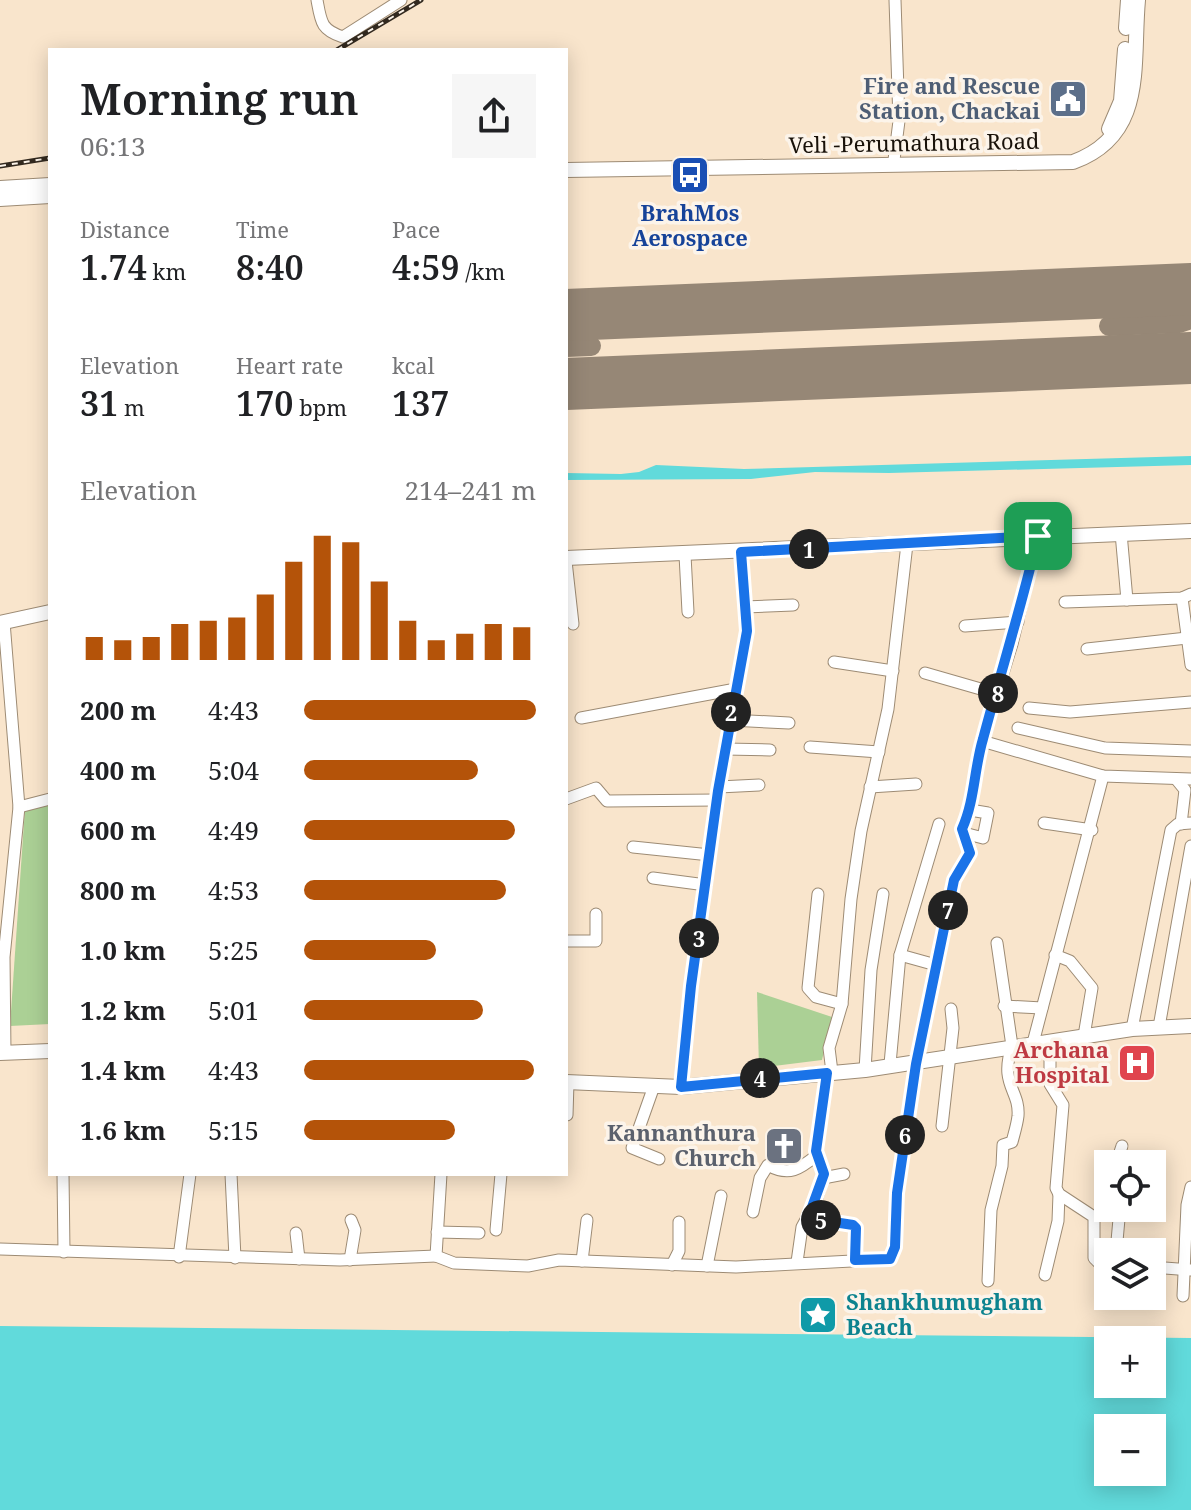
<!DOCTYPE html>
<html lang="en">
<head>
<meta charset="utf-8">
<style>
	body { margin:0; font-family:"Noto Serif",serif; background:#f6f6f6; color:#202124; height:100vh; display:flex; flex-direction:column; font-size:30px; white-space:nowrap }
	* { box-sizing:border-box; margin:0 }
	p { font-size:26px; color:#757577 }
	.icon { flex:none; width:44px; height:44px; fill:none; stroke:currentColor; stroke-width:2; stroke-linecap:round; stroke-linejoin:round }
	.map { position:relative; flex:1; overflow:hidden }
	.drawer { position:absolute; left:48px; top:48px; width:520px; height:1128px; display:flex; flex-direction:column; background:#fff; border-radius:0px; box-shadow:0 4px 20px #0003 }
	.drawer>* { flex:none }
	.fabs { position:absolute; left:1094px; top:1150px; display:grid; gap:16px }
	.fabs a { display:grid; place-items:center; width:72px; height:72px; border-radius:0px; background:#fff; box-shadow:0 4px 20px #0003; font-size:40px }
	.pin { position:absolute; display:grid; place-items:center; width:68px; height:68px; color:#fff; margin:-34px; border-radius:16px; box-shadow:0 4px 12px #0006 }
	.km { position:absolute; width:40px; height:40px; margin:-20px; border-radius:50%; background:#222; color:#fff; font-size:22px; line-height:40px; text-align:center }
	.round { display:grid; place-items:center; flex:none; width:84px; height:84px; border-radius:0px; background:#f6f6f6 }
	.headline { display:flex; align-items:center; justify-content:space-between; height:136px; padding:0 32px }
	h1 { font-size:44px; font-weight:600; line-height:60px }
	.stats { display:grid; grid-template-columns:repeat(3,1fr); gap:12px; height:136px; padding:8px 32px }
	.stats div { display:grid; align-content:center }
	.stats b { font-size:34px; font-weight:600 }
	.stats small { font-size:22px; font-weight:400 }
	.stats p { font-size:22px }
	.chart { height:224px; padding:16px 32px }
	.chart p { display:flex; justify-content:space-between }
	.chart svg { width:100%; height:144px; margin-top:8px; stroke:#b45309; stroke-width:6 }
	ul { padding:0 32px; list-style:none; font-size:26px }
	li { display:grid; grid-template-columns:128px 96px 1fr; align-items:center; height:60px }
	li i { height:20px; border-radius:10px; background:#b45309 }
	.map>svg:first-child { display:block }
	.green { fill:#abd095 }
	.water { fill:#61dadb; fill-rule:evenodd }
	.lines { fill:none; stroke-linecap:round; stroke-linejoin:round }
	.taxiway { stroke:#968776; stroke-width:20 }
	.runway { stroke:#968776; stroke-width:52 }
	.minor-casing { stroke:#9d8b74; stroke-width:13 }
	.major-casing { stroke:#9d8b74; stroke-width:16 }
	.minor { stroke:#fff; stroke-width:11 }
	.major { stroke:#fff; stroke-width:14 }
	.rail-casing { stroke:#32291f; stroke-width:5 }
	.rail { stroke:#fcf4ea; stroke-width:2; stroke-dasharray:6; stroke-linecap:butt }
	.route-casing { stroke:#fff; stroke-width:16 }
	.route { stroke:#1a73e8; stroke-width:10 }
	.labels { text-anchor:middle; stroke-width:7; stroke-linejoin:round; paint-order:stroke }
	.service-label { font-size:22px; font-weight:bold; fill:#4e5e75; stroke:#fcf4ea; text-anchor:end }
	.street-label { font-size:22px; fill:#181109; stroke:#fcf4ea }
	.transit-label { font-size:22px; font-weight:bold; fill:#164399; stroke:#fcf4ea }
	.health-label { font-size:22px; font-weight:bold; fill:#be3a42; stroke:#fcf4ea; text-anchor:end }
	.worship-label { font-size:22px; font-weight:bold; fill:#5b616d; stroke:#fcf4ea; text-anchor:end }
	.culture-label { font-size:22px; font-weight:bold; fill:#0d838f; stroke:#fcf4ea; text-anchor:start }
</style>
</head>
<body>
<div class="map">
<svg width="1191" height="1510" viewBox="0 0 1191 1510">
	<rect width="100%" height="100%" fill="#f9e5cc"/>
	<!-- green -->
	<g class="green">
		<polygon points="50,802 50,1024 10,1026 25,808"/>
		<polygon points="757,992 832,1017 822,1060 759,1068"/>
	</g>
	<!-- water -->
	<g class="water">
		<polygon points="1191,456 1191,465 889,473 815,472 751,479 566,480 566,473 621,474 639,472 656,465 744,469"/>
		<path d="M0 1326 1191 1338V1510H0ZM1108 1340H1152V1384H1108ZM1108 1428H1152V1472H1108Z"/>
	</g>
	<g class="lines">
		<!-- taxiway -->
		<g class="taxiway">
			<polyline points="1109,326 1179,323 1191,319"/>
			<polyline points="566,347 591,346"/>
		</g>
		<!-- runway -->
		<g class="runway">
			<polyline points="566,315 1191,289"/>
			<polyline points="566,384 1191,358"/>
		</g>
		<defs>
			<g id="minor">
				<path d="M317 0C321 22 321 30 343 37L401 0"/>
				<polyline points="894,160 899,121 895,0"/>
				<polyline points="1121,533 1127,600"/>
				<polyline points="1038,536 1012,644 982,741 1103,776 1191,779"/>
				<polyline points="685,555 688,612"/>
				<polyline points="566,561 573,624"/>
				<polyline points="1182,598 1191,665"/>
				<polyline points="1065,602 1182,598 1191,594"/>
				<polyline points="745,607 793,605"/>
				<polyline points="4,622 19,807 4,957 5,1053"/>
				<polyline points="965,626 1018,622"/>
				<polyline points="1087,649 1187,638"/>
				<polyline points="834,662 893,671"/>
				<polyline points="925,673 998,694"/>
				<polyline points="1029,708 1070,712 1191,702"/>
				<polyline points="581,718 736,689"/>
				<polyline points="730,720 789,723"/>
				<polyline points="1018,728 1105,748 1191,751"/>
				<polyline points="810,747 879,752"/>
				<polyline points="725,749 770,750"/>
				<polyline points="1176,779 1185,790 1181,824"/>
				<polyline points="719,787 759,785"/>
				<polyline points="870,787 916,784"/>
				<polyline points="566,799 596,788 607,801 717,800"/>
				<polyline points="19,807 50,799"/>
				<polyline points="1044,823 1092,830"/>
				<polyline points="964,833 983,838 988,813 970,810"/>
				<polyline points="633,847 710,855"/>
				<polyline points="653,878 706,885"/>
				<polyline points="818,894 808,988 816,997 842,1004"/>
				<polyline points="566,941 596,941 596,914"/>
				<polyline points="900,955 936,965"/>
				<polyline points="1055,955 1070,961 1092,988 1084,1036"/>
				<polyline points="1004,1006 1042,1008"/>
				<polyline points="1159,1027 1191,846"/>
				<polyline points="1132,1029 1171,830 1178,824 1191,823"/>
				<polyline points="1050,1041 1050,1084 1063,1105 1056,1188 1059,1194 1094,1217 1094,1258 1099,1263 1108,1264"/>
				<polyline points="1033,1043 1103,776"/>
				<polyline points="890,1064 900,955 939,824"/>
				<polyline points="865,1070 871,970 883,894"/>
				<polyline points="832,1072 829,1048 842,1004 851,899 861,831 888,709 907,544"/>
				<polyline points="654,1086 632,1148 659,1159"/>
				<polyline points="681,1087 691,986 719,787 747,631 741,552"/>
				<polyline points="567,1115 568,1082"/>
				<polyline points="942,1126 953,1028 951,1009"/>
				<polyline points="1116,1164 1122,1146"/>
				<polyline points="63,1174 64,1252"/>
				<polyline points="231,1174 235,1258"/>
				<polyline points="441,1174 436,1256 454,1263 528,1266 559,1260 736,1267 890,1259 895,1247 897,1193 916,1064 954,880 970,853 962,829 970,810 982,741"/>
				<polyline points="823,1178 844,1174"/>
				<path d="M753 1212 760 1178 768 1165C789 1177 800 1169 817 1155"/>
				<polyline points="808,1218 853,1225 856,1228 855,1260"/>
				<polyline points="496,1230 501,1174"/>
				<polyline points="437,1232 479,1233"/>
				<polyline points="296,1233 299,1259"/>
				<polyline points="0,1249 340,1260 436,1256"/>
				<polyline points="1116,1252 1120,1208"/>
				<polyline points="179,1257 190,1174"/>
				<polyline points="350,1260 355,1230 351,1220"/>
				<polyline points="582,1261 587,1220"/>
				<polyline points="797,1262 802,1227 816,1201 824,1174 816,1151 827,1073"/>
				<polyline points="672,1265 679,1251 679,1222"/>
				<polyline points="707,1266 721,1196"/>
				<polyline points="1152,1267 1191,1270"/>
				<polyline points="1045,1275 1058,1221 1059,1194"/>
				<path d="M988 1281 991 1210 1002 1166 1003 1145 1012 1142C1014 1134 1017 1125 1018 1116 1020 1090 999 1085 1012 1046L997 943"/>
				<polyline points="1183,1296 1187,1205 1191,1187"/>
			</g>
			<g id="major">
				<polyline points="1126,28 1128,0"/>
				<polyline points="1109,129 1121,101 1125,49"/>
				<path d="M566 170 1073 162C1147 135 1132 66 1138 0"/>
				<polyline points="0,188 50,185"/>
				<polyline points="0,199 50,196"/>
				<polyline points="566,558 1191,531"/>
				<polyline points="0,623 50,612"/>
				<polyline points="0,1053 50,1051"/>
				<polyline points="566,1082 681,1087 865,1070 1132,1029 1191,1026"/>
			</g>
		</defs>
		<!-- minor casing -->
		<use href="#minor" class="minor-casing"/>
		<!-- major casing -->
		<use href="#major" class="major-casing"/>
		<!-- minor -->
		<use href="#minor" class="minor"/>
		<!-- major -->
		<use href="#major" class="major"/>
		<defs>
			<g id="rail">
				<polyline points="337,50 421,0"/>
				<polyline points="0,166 50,158"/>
			</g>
		</defs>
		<!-- rail casing -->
		<use href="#rail" class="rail-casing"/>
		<!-- rail -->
		<use href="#rail" class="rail"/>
	</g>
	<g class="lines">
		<defs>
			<path id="route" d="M1038 536C1022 605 1001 671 983 739 974 769 975 800 962 829L970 853 954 880 916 1064 897 1193 895 1247 890 1259 855 1260 856 1228 853 1225 808 1218 824 1174 816 1151 827 1073 681 1087 691 986 718 791 747 631 741 552Z"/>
		</defs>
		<!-- route casing -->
		<use href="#route" class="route-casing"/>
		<!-- route -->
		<use href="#route" class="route"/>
	</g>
	<!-- icons -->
	<defs>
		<symbol id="civic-square" viewBox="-11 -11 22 22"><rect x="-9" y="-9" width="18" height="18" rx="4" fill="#5c6f8a" stroke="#fcf4ea"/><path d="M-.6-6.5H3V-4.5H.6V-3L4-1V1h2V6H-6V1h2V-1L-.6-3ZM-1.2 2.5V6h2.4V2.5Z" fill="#fff"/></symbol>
		<symbol id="bus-square" viewBox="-11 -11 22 22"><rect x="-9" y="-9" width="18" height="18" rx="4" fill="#1a4fb4" stroke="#fcf4ea"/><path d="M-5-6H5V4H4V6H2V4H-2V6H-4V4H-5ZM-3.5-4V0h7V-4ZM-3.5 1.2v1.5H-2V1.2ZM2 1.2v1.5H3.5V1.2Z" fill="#fff"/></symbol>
		<symbol id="hospital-square" viewBox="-11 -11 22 22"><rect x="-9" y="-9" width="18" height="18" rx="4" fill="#e0444e" stroke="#fcf4ea"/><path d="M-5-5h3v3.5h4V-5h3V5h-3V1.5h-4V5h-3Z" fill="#fff"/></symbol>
		<symbol id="church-square" viewBox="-11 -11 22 22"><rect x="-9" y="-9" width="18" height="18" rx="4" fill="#6b7280" stroke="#fcf4ea"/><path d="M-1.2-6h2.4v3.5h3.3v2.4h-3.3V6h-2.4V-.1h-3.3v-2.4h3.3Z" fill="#fff"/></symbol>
		<symbol id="sight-square" viewBox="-11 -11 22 22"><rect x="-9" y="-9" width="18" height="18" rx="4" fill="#0f9aa8" stroke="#fcf4ea"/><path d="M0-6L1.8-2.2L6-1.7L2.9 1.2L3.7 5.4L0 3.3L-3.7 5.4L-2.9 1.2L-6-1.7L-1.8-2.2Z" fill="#fff"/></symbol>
	</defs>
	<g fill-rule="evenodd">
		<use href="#civic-square" x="1046" y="77" width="44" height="44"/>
		<use href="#bus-square" x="668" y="153" width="44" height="44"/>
		<use href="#hospital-square" x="1115" y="1041" width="44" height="44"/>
		<use href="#church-square" x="762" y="1124" width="44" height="44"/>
		<use href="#sight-square" x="796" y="1293" width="44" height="44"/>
	</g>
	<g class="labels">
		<!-- service labels -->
		<g class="service-label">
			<text x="1040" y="94">Fire and Rescue<tspan x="1040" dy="25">Station, Chackai</tspan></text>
		</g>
		<!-- street labels -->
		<g class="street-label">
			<text transform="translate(914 143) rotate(-1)" y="8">Veli -Perumathura Road</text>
		</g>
		<!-- transit labels -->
		<g class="transit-label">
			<text x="690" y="221">BrahMos<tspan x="690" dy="25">Aerospace</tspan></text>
		</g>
		<!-- health labels -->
		<g class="health-label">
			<text x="1109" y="1058">Archana<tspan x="1109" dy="25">Hospital</tspan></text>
		</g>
		<!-- worship labels -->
		<g class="worship-label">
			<text x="756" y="1141">Kannanthura<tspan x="756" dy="25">Church</tspan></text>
		</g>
		<!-- culture labels -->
		<g class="culture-label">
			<text x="846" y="1310">Shankhumugham<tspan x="846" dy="25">Beach</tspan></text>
		</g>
	</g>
</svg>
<div class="fabs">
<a><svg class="icon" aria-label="locate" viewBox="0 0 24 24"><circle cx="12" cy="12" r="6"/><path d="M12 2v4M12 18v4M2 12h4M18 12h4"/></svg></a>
<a><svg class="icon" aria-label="layers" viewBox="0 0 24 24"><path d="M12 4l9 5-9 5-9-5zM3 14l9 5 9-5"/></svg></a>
<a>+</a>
<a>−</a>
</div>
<div class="pin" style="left:1038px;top:536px;background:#1e9e55"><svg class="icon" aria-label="arrive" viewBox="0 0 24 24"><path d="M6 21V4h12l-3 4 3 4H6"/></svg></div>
<b class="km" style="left:809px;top:549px">1</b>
<b class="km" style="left:731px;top:712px">2</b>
<b class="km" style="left:699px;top:938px">3</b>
<b class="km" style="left:760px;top:1078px">4</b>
<b class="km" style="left:821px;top:1220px">5</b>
<b class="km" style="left:905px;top:1135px">6</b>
<b class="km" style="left:948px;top:910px">7</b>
<b class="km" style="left:998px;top:693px">8</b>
<section class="drawer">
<div class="headline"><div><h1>Morning run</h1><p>06:13</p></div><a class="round"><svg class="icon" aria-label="share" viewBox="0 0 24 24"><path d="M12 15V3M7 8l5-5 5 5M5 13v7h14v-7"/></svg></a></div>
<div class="stats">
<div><p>Distance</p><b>1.74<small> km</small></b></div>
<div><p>Time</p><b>8:40</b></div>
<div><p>Pace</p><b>4:59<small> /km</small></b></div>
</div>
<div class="stats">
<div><p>Elevation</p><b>31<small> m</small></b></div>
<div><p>Heart rate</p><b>170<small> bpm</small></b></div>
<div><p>kcal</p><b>137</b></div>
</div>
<div class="chart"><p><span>Elevation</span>214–241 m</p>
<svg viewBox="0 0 160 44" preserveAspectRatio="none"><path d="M5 44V37M15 44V38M25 44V37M35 44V33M45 44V32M55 44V31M65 44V24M75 44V14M85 44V6M95 44V8M105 44V20M115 44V32M125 44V38M135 44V36M145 44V33M155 44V34"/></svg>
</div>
<ul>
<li><b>200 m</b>4:43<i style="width:100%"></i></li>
<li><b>400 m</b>5:04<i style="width:75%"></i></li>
<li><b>600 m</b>4:49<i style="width:91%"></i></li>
<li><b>800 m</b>4:53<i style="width:87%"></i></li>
<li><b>1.0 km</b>5:25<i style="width:57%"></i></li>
<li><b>1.2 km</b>5:01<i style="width:77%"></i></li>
<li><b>1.4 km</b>4:43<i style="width:99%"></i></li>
<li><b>1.6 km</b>5:15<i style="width:65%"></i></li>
</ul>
</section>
</div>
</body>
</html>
